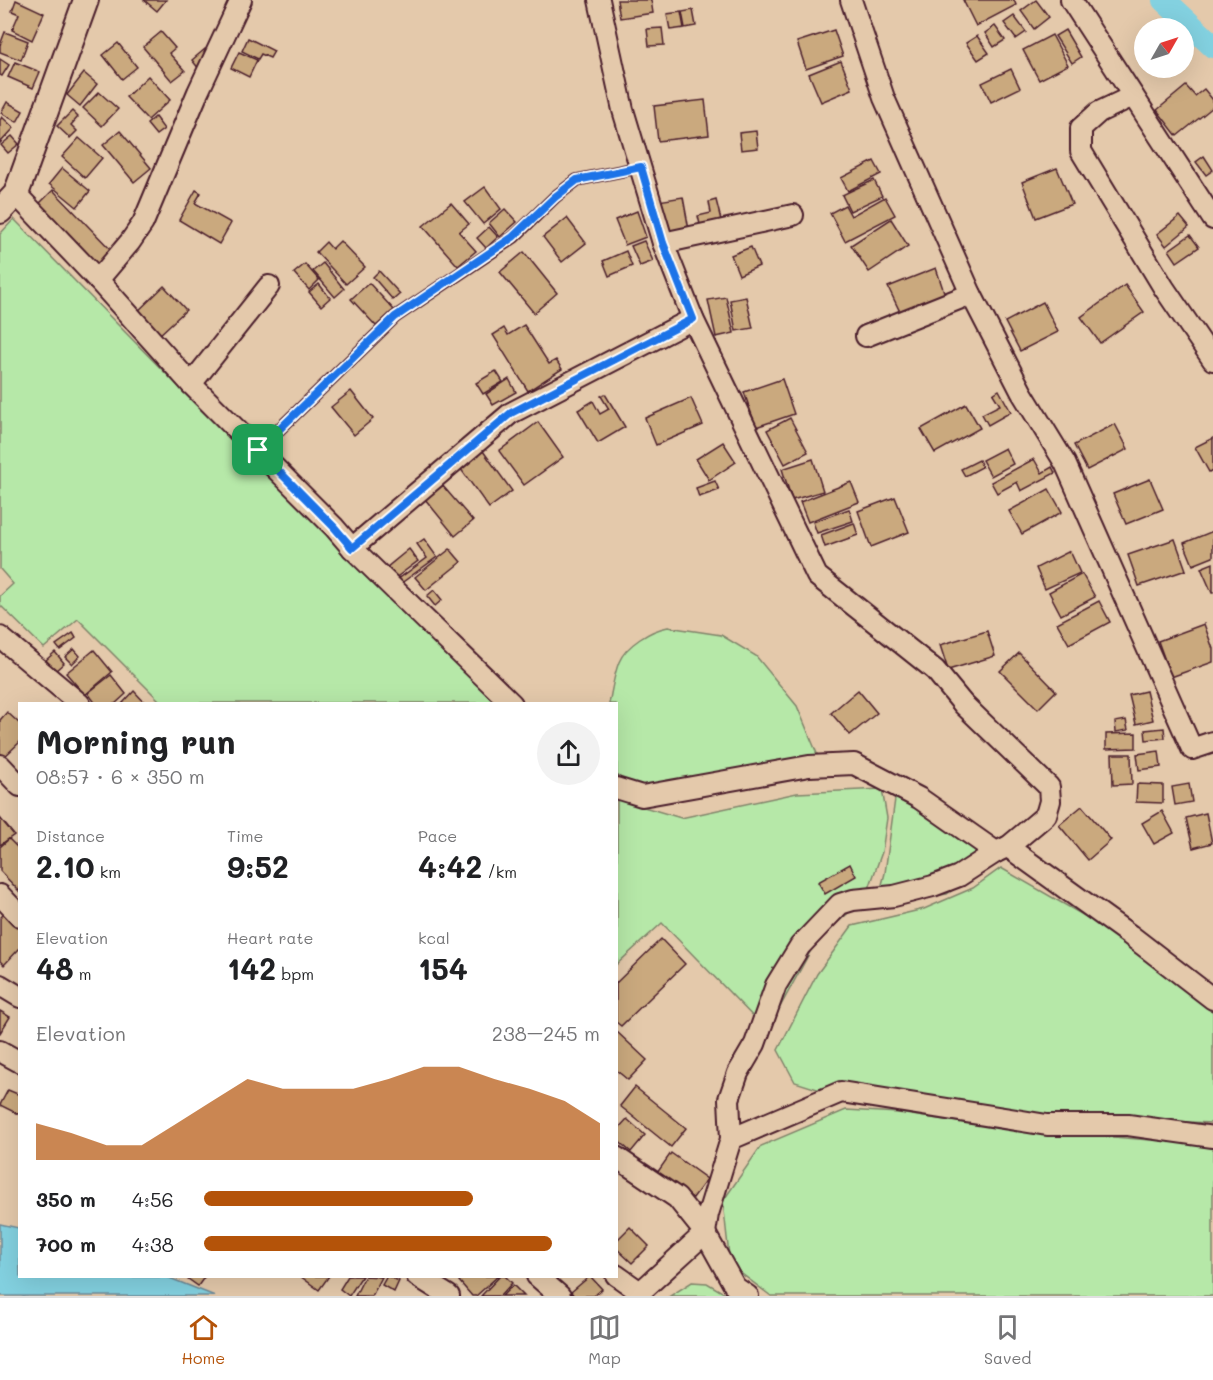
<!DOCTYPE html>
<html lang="en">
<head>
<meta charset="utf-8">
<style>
	body { margin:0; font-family:Mali,sans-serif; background:#f2f2f2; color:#202124; height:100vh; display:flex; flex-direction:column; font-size:22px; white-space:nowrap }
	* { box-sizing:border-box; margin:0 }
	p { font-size:20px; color:#757577 }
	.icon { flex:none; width:33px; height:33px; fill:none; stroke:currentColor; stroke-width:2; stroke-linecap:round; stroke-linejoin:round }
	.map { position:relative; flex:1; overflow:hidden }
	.sheet { position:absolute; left:18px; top:702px; width:600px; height:576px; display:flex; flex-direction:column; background:#fff; border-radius:0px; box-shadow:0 6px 24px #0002 }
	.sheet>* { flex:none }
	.needle { width:39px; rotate:51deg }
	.buttons { position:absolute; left:1134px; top:18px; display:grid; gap:12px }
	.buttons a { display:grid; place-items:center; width:60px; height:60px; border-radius:50%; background:#fff; box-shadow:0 6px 24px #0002; font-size:30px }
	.pin { position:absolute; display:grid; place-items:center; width:51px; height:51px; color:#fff; margin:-26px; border-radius:12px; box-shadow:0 3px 9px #0006 }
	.round { display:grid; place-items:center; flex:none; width:63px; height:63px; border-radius:32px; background:#f2f2f2 }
	.overview { display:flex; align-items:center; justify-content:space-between; height:102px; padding:0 18px }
	h1 { font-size:33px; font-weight:700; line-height:45px }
	.stats { display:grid; grid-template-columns:repeat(3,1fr); gap:9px; height:102px; padding:6px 18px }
	.stats div { display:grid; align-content:center }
	.stats b { font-size:30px; font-weight:700 }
	.stats small { font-size:16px; font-weight:400 }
	.stats p { font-size:16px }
	.chart { height:168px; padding:12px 18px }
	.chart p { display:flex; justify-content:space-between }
	.chart svg { width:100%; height:108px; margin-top:6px; fill:#b45309; opacity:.7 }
	ul { padding:0 18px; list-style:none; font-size:20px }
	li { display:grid; grid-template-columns:96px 72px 1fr; align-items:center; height:45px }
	li i { height:15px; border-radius:8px; background:#b45309 }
	.dock { display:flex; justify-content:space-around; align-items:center; height:84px; border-top:2px solid #e0e0e0; background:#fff; font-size:16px; color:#757577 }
	.dock a { display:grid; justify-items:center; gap:3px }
	.dock .selected { color:#b45309 }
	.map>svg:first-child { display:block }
	.green { fill:#b6e8a8; stroke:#80846a; stroke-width:1.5 }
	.water { fill:#83d1e0; stroke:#6c8a98; stroke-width:1.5 }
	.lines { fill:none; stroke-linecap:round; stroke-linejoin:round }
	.canal { stroke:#83d1e0; stroke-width:24 }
	.building { fill:#caa97e; stroke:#4a1f2b; stroke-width:1.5 }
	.service-casing { stroke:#4a1f2b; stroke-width:14 }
	.minor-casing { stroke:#4a1f2b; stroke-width:24 }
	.tertiary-casing { stroke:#4a1f2b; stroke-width:28 }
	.service { stroke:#e4c9ab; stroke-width:9 }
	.minor { stroke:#e4c9ab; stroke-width:20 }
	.tertiary { stroke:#e4c9ab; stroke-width:24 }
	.route-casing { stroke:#fff; stroke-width:12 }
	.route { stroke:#1a73e8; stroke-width:8 }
</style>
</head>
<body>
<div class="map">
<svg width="1213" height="1296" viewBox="0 0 1213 1296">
	<rect width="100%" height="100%" fill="#e4c9ab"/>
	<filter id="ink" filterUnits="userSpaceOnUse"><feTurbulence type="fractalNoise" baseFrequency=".0167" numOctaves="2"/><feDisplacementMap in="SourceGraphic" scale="12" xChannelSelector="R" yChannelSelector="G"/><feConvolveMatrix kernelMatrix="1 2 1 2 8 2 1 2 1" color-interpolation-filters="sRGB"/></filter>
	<g filter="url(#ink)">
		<!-- green -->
		<g class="green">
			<polygon points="14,219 239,448 501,703 162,703 78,619 44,648 0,605 0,596 13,584 0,569 0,234"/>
			<path d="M668 627 721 635 756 656 797 706 818 756 693 796 633 787 617 775 616 704H609C612 690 614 674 619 662 626 645 651 630 668 627Z"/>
			<polygon points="882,789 887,818 882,852 866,897 815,943 767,1031 662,923 617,964 617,799 681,818 797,793"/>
			<polygon points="908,798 962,842 994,861 947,894 877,904 885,873 895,799"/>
			<polygon points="1001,868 1109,930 1169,975 1213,1012 1213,1123 1066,1117 855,1101 795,1082 778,1050 817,974 852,926 924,909 973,888"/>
			<polygon points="846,1110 898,1113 1000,1128 1213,1145 1213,1296 771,1296 730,1265 723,1201 761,1146"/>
			<polygon points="692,1282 707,1283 729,1296 670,1296"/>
		</g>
		<!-- water -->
		<polygon class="water" points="0,1224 19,1228 20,1276 167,1277 215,1296 0,1296"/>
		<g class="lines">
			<!-- canal -->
			<polyline class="canal" points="1164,0 1213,46"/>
		</g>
		<!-- building -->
		<g class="building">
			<polygon points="16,0 44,13 32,40 12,30 19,14 12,11"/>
			<polygon points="144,0 166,0 157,11"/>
			<polygon points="617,0 651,0 653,13 620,18"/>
			<polygon points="963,0 1014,0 1016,5 976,26"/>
			<polygon points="1036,0 1049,17 1034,29 1021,11"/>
			<polygon points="693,10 696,26 685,28 682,12"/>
			<polygon points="681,12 684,28 670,30 667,14"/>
			<polygon points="1014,16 1026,32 1016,39 1004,23"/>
			<polygon points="995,26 1005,40 994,47 985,33"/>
			<polygon points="662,28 664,45 649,46 647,29"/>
			<polygon points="834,30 843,56 806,69 797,42"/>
			<polygon points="1065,30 1081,57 1072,63 1055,36"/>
			<polygon points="5,32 28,41 21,60 0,52 0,45"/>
			<polygon points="161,32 175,48 169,53 185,71 172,81 143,47"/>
			<polygon points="1052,35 1068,65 1039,80 1023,50"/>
			<polygon points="977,36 989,53 978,60 966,43"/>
			<polygon points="248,38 274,51 270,58 261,54 258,59 242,51"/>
			<polygon points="118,43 137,67 122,79 103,55"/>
			<polygon points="205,49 212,57 199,69 192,60"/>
			<polygon points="239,52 257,60 249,77 231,68"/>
			<polygon points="0,59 9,65 2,76 0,75"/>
			<polygon points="841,61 852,89 821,102 809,74"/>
			<polygon points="15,62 40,72 33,88 8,77"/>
			<polygon points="1011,69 1020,88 991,102 982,83"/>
			<polygon points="84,73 97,84 80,106 67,95"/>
			<polygon points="148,76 170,100 148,120 126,97"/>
			<polygon points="1186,86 1195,96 1204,89 1213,100 1213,107 1177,136 1157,110"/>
			<polygon points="99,92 118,109 102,126 83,108"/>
			<polygon points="705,100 709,135 658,141 654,106"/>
			<polygon points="7,102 23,111 17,122 1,113"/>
			<polygon points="72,111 78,117 71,125 77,131 70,138 57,126"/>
			<polygon points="2,117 14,128 0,143 0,120"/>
			<polygon points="155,117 164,129 156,135 147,124"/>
			<polygon points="120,131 151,168 134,182 103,145"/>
			<polygon points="756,131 758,148 741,150 739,133"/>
			<polygon points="12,136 19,144 8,153 1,145"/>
			<polygon points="79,138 102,158 85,178 62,157"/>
			<polygon points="1204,156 1213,170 1206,175 1196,162"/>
			<polygon points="874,161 881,174 848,191 841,178"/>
			<polygon points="62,168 90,191 77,207 49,184"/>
			<polygon points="1057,168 1072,204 1036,218 1022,182"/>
			<polygon points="874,180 882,196 850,211 842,195"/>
			<polygon points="485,187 501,209 483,224 465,202"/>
			<polygon points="53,190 116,255 95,275 33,210"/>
			<polygon points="196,190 201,193 195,203 231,223 219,244 179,220"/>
			<polygon points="683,197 689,230 664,234 658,201"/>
			<polygon points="885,197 895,215 845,241 830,213 845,205 851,216"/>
			<polygon points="716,200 723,228 702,233 698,216 711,213 709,202"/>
			<polygon points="451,203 469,224 459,232 476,251 458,266 423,226"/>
			<polygon points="505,209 517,222 500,237 489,223"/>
			<polygon points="637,211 646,237 625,245 615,220"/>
			<polygon points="1180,216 1189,227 1166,246 1157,234"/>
			<polygon points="567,218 586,243 562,262 543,237"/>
			<polygon points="891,219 908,246 869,272 851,245"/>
			<polygon points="489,227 498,237 486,248 477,238"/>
			<polygon points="1190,235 1199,247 1177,262 1169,250"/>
			<polygon points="340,241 365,267 346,284 316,252 326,242 332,249"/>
			<polygon points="644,241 653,261 640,266 631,246"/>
			<polygon points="751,247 759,266 739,275 731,255"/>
			<polygon points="626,251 632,266 609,276 603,261"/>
			<polygon points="524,252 557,293 534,313 500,272"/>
			<polygon points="323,263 344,289 335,297 313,271"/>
			<polygon points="305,264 319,280 309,290 294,273"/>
			<polygon points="936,268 947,301 903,318 888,287"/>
			<polygon points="379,271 400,294 393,300 373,277"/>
			<polygon points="369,283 394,310 376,326 351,299"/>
			<polygon points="319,284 330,298 321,306 309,292"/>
			<polygon points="1125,285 1144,312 1100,343 1081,317"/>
			<polygon points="164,286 186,310 157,337 135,314"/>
			<polygon points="726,297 734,333 716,337 708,300"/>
			<polygon points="746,297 753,328 736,331 730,300"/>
			<polygon points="1043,302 1058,332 1020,351 1005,322"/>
			<polygon points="524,325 549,364 556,360 562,369 528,391 493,335 504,328 508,335"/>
			<polygon points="496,371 503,382 483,394 476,383"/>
			<polygon points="509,379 516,392 493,405 486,394"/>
			<polygon points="782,379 794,414 756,427 744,392"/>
			<polygon points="999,390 1011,412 988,425 982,414 1000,405 993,394"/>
			<polygon points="351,391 373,419 354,435 331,407"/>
			<polygon points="605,394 625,427 598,443 578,410 593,401 600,414 609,409 601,396"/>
			<polygon points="691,398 703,425 656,445 645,418"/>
			<polygon points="966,404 980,428 935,453 921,429"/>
			<polygon points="790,418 808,452 785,464 767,430"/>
			<polygon points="538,422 563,457 524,485 499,451"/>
			<polygon points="1115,424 1128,449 1087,470 1074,445"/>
			<polygon points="1213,438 1213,470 1209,472 1195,447"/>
			<polygon points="723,442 736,462 709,480 696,459"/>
			<polygon points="1005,448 1013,464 991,476 982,460"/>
			<polygon points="483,451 512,491 489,508 460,468"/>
			<polygon points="813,459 823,491 792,500 782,469"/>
			<polygon points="1034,459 1042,473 1052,467 1055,473 1021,491 1017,482 997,493 991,482"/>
			<polygon points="979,460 982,467 965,476 961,469"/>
			<polygon points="1150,479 1163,509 1126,524 1113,494"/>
			<polygon points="715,481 719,490 699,497 696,488"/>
			<polygon points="851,482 859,502 808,522 800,502"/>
			<polygon points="442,485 473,521 455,536 425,499"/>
			<polygon points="1049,489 1062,512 1022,534 1009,511"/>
			<polygon points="895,497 909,532 871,547 858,511"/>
			<polygon points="849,509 853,521 817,533 813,522"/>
			<polygon points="854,523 858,535 825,547 821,535"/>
			<polygon points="1213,531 1213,557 1193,565 1184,543"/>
			<polygon points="424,539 437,557 400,584 397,580 427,558 417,544"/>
			<polygon points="1175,539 1186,570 1139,586 1128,555"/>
			<polygon points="409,549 418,561 394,579 386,568"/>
			<polygon points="450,549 461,562 426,590 415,577"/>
			<polygon points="1070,551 1080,573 1045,589 1036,568"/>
			<polygon points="1213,563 1213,593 1212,593 1201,568"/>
			<polygon points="1082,574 1095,597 1061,615 1049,592"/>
			<polygon points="434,590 442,600 435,606 427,596"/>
			<polygon points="1099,601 1110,622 1069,644 1057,623"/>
			<polygon points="1204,624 1213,649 1213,662 1171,677 1158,641"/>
			<polygon points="987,631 995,656 948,670 940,645"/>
			<polygon points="73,633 76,638 60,650 56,645"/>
			<polygon points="74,649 80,656 72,664 65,657"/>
			<polygon points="94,650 112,672 85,695 66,673"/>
			<polygon points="55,652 64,663 55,671 46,660"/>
			<polygon points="1019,653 1056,691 1038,709 1000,671"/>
			<polygon points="111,675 126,694 115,704 96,704 88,693"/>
			<polygon points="858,690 877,713 850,735 831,713"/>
			<polygon points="134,691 146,704 122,704"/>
			<polygon points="1146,691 1153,720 1136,724 1129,695"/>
			<polygon points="7,712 20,724 20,742 3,758 0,755 0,720"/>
			<polygon points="1126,720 1128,730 1116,732 1115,722"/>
			<polygon points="1164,728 1165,738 1146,740 1145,730"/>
			<polygon points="1136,733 1136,748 1106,749 1106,734"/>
			<polygon points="1159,751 1161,767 1139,770 1137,754"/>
			<polygon points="1112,754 1131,754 1132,784 1113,785"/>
			<polygon points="1137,784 1163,785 1163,803 1136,802"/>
			<polygon points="1189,784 1192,802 1175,805 1172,787"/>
			<polygon points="1082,806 1111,840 1088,860 1059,825"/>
			<polygon points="1162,811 1174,833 1154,844 1142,823"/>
			<polygon points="1206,813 1212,843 1193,848 1186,818"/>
			<polygon points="0,818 14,835 0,845"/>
			<polygon points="9,839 20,850 20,892 0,871 0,847"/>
			<polygon points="850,864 856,876 825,894 818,882"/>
			<polygon points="4,914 20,928 20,948 4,965 0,961 0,918"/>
			<polygon points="661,939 685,964 621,1026 616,1022 616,983"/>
			<polygon points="0,1011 10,1017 0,1033"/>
			<polygon points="616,1031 647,1060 628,1080 616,1070"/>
			<polygon points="635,1087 686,1128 671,1147 620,1106"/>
			<polygon points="8,1090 20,1095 20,1115 0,1105"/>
			<polygon points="627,1119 645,1135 631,1152 616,1139 616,1131"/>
			<polygon points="671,1153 707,1179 693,1198 657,1173"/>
			<polygon points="630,1227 649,1246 632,1263 616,1248 616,1241"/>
			<polygon points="184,1276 205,1276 198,1286"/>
			<polygon points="300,1276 329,1276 319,1290"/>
			<polygon points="348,1276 362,1276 349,1296 340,1289"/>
			<polygon points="365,1276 382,1277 372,1296 355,1296"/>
			<polygon points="387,1276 399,1281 394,1292 382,1285"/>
			<polygon points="465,1276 498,1276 476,1296 472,1296 459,1281"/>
			<polygon points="500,1276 505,1276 512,1283 500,1296 481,1296"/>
			<polygon points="590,1276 602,1289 594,1296 574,1296 571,1292"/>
			<polygon points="513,1285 524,1296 502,1296"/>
		</g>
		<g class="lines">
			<defs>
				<polyline id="service" points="258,450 395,317 514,237 555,197 577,180 641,167"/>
				<g id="minor">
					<polyline points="599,0 623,110 663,243 693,319 817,576 935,670 963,704 1049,787 1050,801 1046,815 1008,847 1130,935 1213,999"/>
					<polyline points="851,0 884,98 971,294 1022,393 1065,463 1192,749 1213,742"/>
					<polyline points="1071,0 1213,219"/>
					<polyline points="1133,96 1099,112 1081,128 1081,151 1164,288 1213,360"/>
					<polyline points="16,194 98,280 191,384 334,527 352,548 512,704"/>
					<polyline points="663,243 793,215"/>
					<polyline points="98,280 130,242 143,223 198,92 241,0"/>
					<polyline points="866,336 971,294"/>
					<polyline points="191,384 269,286"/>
					<polyline points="352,548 511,413 693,319"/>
					<polyline points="0,637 80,704"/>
					<polyline points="0,765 20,786"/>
					<polyline points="616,788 642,796 809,766 854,764 919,798 996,852 1007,847"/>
					<polyline points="0,895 20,916"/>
					<polyline points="0,985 20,997"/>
					<polyline points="0,1051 20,1062"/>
					<polyline points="731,1139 729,1099 738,1073 755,1044 776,985 800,946 840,904 853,900 894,896 933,886 959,876 996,852"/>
					<polyline points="616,1157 677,1198 705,1233 735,1287 748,1296"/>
					<polyline points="616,1275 640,1292"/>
					<polyline points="417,1276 449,1296"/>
					<polyline points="537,1276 560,1296"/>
					<polyline points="636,1296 705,1233 708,1214 731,1139 841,1092 1047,1125 1128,1125 1213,1137"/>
				</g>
				<polyline id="tertiary" points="0,211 16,194 86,0"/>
			</defs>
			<!-- service casing -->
			<use href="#service" class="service-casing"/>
			<!-- minor casing -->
			<use href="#minor" class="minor-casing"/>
			<!-- tertiary casing -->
			<use href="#tertiary" class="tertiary-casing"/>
			<!-- service -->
			<use href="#service" class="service"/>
			<!-- minor -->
			<use href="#minor" class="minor"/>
			<!-- tertiary -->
			<use href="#tertiary" class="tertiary"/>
		</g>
	</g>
	<g class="lines" filter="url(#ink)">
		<defs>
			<polygon id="route" points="641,167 663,243 693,319 511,413 352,548 334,527 258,450 395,317 513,237 555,197 577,180"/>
		</defs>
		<!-- route casing -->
		<use href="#route" class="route-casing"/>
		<!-- route -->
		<use href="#route" class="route"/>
	</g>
</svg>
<div class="buttons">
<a><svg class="needle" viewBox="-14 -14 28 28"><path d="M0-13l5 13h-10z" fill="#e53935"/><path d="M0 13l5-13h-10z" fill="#757577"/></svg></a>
</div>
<div class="pin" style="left:258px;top:450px;background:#1e9e55"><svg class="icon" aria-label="arrive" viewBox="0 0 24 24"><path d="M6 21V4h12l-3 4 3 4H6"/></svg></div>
<section class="sheet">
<div class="overview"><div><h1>Morning run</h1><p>08:57 · 6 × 350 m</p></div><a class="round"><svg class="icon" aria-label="share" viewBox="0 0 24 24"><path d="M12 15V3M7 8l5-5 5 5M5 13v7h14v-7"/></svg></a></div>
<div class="stats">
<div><p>Distance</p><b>2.10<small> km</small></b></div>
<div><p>Time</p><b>9:52</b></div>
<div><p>Pace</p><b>4:42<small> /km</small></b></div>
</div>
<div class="stats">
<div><p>Elevation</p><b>48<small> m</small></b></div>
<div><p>Heart rate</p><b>142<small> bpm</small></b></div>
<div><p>kcal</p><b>154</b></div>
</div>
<div class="chart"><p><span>Elevation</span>238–245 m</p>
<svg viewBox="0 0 160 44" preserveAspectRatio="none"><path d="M0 44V29L10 33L20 38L30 38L40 29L50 20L60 11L70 15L80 15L90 15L100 11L110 6L120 6L130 11L140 15L150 20L160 29V44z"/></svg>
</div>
<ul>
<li><b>350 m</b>4:56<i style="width:68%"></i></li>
<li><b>700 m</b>4:38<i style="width:88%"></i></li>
</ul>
</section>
</div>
<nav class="dock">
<a class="selected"><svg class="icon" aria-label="home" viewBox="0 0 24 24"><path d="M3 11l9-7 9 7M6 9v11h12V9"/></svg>Home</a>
<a><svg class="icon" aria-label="map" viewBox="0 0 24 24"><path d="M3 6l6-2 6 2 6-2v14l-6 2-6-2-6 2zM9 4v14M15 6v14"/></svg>Map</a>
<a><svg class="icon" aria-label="saved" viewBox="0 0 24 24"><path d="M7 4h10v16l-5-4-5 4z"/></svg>Saved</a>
</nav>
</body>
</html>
